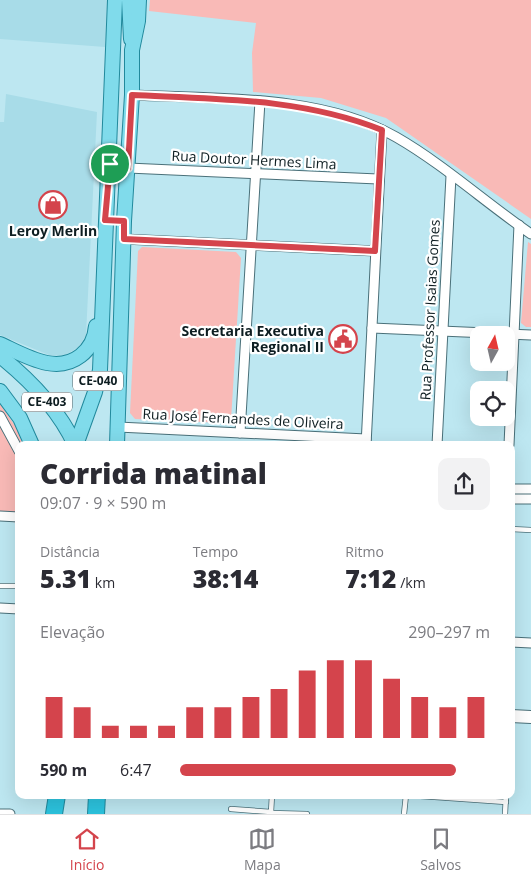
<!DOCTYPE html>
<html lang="pt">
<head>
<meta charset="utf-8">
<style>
	body { margin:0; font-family:"Open Sans",sans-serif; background:#f2f2f3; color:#2b2b33; height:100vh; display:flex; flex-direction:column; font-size:19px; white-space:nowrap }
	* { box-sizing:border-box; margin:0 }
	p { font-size:16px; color:#7c7c81 }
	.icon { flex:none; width:28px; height:28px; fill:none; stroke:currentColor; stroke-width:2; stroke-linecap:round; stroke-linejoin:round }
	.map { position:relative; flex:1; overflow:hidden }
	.drawer { position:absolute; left:15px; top:441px; width:500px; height:358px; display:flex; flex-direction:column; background:#fff; border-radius:10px; box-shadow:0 5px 20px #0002 }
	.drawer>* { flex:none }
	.needle { width:32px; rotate:8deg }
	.tools { position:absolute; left:470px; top:326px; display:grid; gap:10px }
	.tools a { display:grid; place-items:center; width:45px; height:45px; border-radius:10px; background:#fff; box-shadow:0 5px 20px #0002; font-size:25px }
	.pin { position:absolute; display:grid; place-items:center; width:42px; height:42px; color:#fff; margin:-21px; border:2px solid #fff; border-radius:50%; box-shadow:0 1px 5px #0007 }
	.round { display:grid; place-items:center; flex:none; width:52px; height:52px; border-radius:10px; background:#f2f2f3 }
	.head { display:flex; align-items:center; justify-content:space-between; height:85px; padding:0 25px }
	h1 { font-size:28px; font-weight:800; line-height:38px }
	.stats { display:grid; grid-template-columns:repeat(3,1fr); gap:8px; height:85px; padding:5px 25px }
	.stats div { display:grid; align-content:center }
	.stats b { font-size:25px; font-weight:800 }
	.stats small { font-size:14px; font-weight:400 }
	.stats p { font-size:14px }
	.chart { height:140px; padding:10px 25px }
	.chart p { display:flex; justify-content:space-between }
	.chart svg { width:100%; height:90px; margin-top:5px; stroke:#d4444c; stroke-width:6 }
	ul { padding:0 25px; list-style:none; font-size:16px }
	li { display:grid; grid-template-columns:80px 60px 1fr; align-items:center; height:38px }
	li i { height:12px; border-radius:6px; background:#d4444c }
	.dock { display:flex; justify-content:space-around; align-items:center; height:70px; border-top:1px solid #e1e1e2; background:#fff; font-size:14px; color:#7c7c81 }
	.dock a { display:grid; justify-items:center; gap:2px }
	.dock .selected { color:#d4444c }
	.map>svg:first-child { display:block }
	.built { fill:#a8dce8 }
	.green { fill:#f9bab7 }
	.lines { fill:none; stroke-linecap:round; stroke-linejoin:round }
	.lane-casing { stroke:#4a7079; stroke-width:6 }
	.street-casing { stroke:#4a7079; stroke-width:11 }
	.secondary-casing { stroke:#4a7079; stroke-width:14 }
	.primary-casing { stroke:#21899c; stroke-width:16 }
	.highway-casing { stroke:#21899c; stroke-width:18 }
	.lane { stroke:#fff; stroke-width:4.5 }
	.street { stroke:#fff; stroke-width:9 }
	.secondary { stroke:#fff; stroke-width:12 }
	.primary { stroke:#80dbeb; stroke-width:14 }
	.highway { stroke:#2cc3de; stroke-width:16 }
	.route-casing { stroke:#fff; stroke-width:10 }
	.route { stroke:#d4444c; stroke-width:6 }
	.labels { text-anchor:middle; stroke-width:4.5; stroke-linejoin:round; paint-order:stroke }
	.shield { fill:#fff; stroke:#566164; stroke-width:1 }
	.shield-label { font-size:12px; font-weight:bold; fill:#0d1d21 }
	.street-label { font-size:14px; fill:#0d1d21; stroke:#fff }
	.poi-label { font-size:14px; font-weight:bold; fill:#0d1d21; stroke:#fff }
</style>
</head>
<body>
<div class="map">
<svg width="531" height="814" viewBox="0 0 531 814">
	<rect width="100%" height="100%" fill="#bde7f1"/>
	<!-- built -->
	<g class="built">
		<polygon points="0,0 109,0 105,47 0,39"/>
		<polygon points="6,94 97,112 86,335 79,347 64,356 49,355 0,335 0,122 4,122"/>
	</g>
	<!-- green -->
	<g class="green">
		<polygon points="150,0 531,0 531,219 386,118 321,98 253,92 252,53 256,23 149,11"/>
		<polygon points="528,242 531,244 531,327 526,327 521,323"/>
		<polygon points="142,247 236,252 241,258 231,420 224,423 135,419 130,413 138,251"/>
		<polygon points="0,404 16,427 23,445 19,445 19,523 0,520"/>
	</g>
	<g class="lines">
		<defs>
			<g id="lane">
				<polyline points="511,529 531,530"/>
				<polyline points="0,586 18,586"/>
				<polyline points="231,809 271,812 272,795"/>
				<polyline points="271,813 307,814"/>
				<polyline points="404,814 406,795 506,802"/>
				<polyline points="505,814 506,795"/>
			</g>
			<g id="street">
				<path d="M132 95C216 99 321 94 396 137 443 164 486 203 531 234"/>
				<polyline points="128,168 378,179"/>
				<polyline points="124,239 375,251"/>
				<polyline points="372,328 531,335"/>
				<polyline points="0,416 19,451"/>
				<polyline points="118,427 366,439"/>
				<polyline points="240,433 260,101"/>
				<polyline points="366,445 382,130"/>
				<polyline points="437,445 451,176"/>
				<polyline points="509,445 519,225"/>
				<polyline points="511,489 531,489"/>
				<polyline points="511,499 531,499"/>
				<polyline points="0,516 19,517"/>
				<polyline points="0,608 19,609"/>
				<polyline points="511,642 531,643"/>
				<polyline points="0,814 10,814"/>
			</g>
			<polyline id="secondary" points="511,716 531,717"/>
			<g id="primary">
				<polyline points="129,0 131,39"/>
				<path d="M0 344C15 351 31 360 47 363 73 368 94 351 96 326"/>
				<path d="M0 356C30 380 59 410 75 445"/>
				<polyline points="0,391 20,418 32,445"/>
				<polyline points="76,445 95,392 100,370 115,0"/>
				<polyline points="117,445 124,221 132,95 132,50 138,21 139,0"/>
			</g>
			<g id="highway">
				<polyline points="54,814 57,795"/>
				<polyline points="96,814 97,795"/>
			</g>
		</defs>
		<!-- lane casing -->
		<use href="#lane" class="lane-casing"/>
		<!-- street casing -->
		<use href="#street" class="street-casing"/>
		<!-- secondary casing -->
		<use href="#secondary" class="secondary-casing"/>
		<!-- primary casing -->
		<use href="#primary" class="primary-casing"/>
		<!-- highway casing -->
		<use href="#highway" class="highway-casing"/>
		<!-- lane -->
		<use href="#lane" class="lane"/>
		<!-- street -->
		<use href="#street" class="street"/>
		<!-- secondary -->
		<use href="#secondary" class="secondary"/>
		<!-- primary -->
		<use href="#primary" class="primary"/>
		<!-- highway -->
		<use href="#highway" class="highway"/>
	</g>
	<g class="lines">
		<defs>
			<path id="route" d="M132 95C217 99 302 98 382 130L375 251 124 239V221L105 220 110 164 128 168Z"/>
		</defs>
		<!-- route casing -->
		<use href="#route" class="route-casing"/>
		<!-- route -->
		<use href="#route" class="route"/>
	</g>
	<!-- icons -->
	<defs>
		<symbol id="shop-ring" viewBox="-11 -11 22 22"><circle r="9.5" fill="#fff" stroke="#d4444c" stroke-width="1.5"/><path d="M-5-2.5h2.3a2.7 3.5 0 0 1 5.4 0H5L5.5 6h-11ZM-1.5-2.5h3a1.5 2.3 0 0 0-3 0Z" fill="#d4444c"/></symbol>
		<symbol id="civic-ring" viewBox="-11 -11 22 22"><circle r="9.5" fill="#fff" stroke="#d4444c" stroke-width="1.5"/><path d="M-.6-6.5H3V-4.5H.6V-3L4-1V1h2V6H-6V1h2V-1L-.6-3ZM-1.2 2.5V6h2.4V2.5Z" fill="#d4444c"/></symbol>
	</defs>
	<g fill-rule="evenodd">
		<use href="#shop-ring" x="37" y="189" width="32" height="32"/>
		<use href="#civic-ring" x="327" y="323" width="32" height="32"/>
	</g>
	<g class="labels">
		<!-- shield labels -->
		<g class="shield">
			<rect x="73" y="371.5" width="50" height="19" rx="4"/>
			<rect x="22" y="392.5" width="50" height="19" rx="4"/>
		</g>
		<g class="shield-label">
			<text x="98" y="385">CE-040</text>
			<text x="47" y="406">CE-403</text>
		</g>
		<!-- street labels -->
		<g class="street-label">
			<text transform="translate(254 160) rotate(3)" y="5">Rua Doutor Hermes Lima</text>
			<text transform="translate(430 310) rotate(-87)" y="5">Rua Professor Isaias Gomes</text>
			<text transform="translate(243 419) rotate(3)" y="5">Rua José Fernandes de Oliveira</text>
		</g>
		<!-- poi labels -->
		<g class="poi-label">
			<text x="53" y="236">Leroy Merlin</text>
			<text x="324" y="336" text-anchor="end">Secretaria Executiva<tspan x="324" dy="16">Regional II</tspan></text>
		</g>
	</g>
</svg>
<div class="tools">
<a><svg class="needle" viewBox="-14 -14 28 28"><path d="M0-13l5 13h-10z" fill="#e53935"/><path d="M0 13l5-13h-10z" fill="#7c7c81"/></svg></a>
<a><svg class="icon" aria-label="locate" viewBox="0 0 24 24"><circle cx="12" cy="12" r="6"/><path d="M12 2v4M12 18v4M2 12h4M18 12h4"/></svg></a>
</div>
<div class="pin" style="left:110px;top:164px;background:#1e9e55"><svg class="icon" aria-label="arrive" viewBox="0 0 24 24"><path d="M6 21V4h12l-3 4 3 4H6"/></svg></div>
<section class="drawer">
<div class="head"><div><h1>Corrida matinal</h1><p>09:07 · 9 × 590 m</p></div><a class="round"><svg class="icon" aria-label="share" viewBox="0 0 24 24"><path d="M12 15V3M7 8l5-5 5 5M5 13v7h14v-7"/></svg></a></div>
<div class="stats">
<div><p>Distância</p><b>5.31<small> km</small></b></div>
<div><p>Tempo</p><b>38:14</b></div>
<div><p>Ritmo</p><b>7:12<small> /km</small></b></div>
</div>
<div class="chart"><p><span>Elevação</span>290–297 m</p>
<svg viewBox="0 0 160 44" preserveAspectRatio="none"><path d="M5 44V24M15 44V29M25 44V38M35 44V38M45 44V38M55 44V29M65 44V29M75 44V24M85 44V20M95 44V11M105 44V6M115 44V6M125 44V15M135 44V24M145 44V29M155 44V24"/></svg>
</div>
<ul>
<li><b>590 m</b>6:47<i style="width:89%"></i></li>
</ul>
</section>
</div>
<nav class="dock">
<a class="selected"><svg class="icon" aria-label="home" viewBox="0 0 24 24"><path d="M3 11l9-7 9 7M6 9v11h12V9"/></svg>Início</a>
<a><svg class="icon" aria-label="map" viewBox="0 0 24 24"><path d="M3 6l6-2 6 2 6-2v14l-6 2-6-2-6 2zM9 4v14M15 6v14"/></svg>Mapa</a>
<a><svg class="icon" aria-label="saved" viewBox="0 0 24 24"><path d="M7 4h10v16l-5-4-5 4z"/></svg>Salvos</a>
</nav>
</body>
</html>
